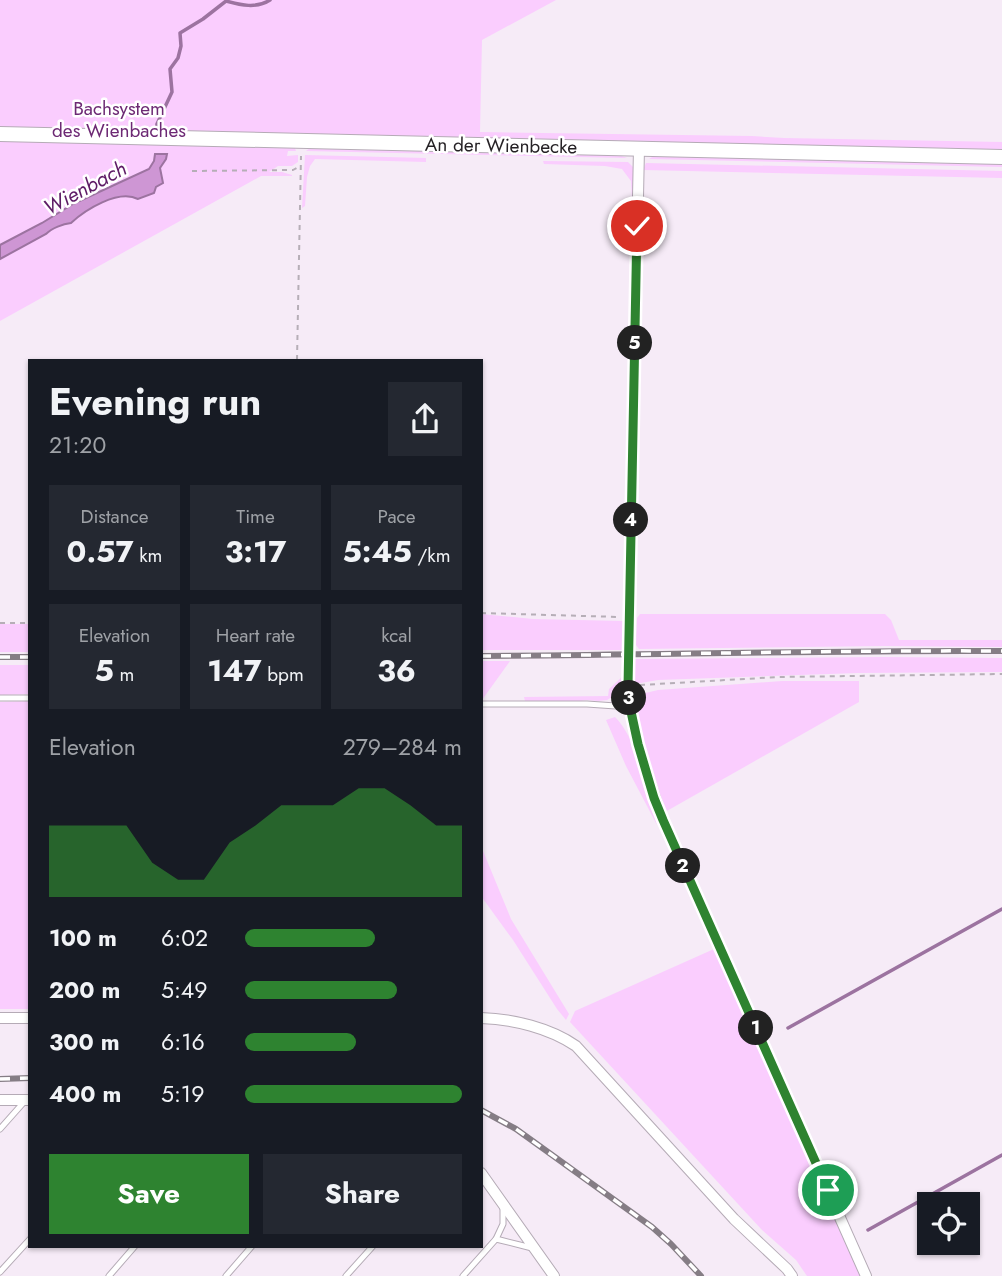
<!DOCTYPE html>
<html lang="en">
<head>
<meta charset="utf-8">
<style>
	body { margin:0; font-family:Jost,sans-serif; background:#242831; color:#f1f3f6; height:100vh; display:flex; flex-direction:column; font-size:26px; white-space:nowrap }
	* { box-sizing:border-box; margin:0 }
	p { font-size:23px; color:#9ea1a6 }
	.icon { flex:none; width:38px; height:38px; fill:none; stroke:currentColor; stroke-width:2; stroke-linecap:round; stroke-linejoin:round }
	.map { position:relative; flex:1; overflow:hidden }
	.sheet { position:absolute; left:28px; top:359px; width:455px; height:889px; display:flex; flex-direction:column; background:#171b24; border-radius:0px; box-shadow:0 2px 5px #0004 }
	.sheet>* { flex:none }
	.buttons { position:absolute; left:917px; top:1192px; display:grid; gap:14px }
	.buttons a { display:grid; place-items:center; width:63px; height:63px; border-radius:0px; background:#171b24; box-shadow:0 2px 5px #0004; font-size:35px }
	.pin { position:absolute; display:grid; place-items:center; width:60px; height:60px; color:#fff; margin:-30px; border:4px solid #fff; border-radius:50%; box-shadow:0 2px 7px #0007 }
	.km { position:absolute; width:35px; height:35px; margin:-18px; border-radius:50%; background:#222; color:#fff; font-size:19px; line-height:35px; text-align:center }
	.round { display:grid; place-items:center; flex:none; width:74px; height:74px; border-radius:0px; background:#242831 }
	.head { display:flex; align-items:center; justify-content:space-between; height:119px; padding:0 21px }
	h1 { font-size:38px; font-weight:700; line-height:52px }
	.metrics { display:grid; grid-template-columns:repeat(3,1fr); gap:10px; height:119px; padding:7px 21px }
	.metrics div { display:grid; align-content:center; border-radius:0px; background:#242831; text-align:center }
	.metrics b { font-size:30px; font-weight:700 }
	.metrics small { font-size:19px; font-weight:400 }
	.metrics p { font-size:19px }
	.chart { height:196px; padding:14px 21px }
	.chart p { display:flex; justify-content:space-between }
	.chart svg { width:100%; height:126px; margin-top:7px; fill:#2e8330; opacity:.7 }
	.button { display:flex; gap:14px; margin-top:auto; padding:14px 21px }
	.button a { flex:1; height:80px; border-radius:0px; background:#2e8330; color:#fff; font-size:28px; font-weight:700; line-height:80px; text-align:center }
	.button a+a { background:#242831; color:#f1f3f6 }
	ul { padding:0 21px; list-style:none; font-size:23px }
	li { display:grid; grid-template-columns:112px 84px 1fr; align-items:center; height:52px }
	li i { height:18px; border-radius:9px; background:#2e8330 }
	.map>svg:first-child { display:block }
	.green { fill:#facdfe }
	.water { fill:#ce96d4; stroke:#9c73a0; stroke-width:2 }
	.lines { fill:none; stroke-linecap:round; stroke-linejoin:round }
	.stream { stroke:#9c73a0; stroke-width:3.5 }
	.service-casing { stroke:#b5abb6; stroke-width:7 }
	.minor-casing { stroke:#b5abb6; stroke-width:12 }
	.tertiary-casing { stroke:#b5abb6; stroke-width:16 }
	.path { stroke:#b6aeb7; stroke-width:2; stroke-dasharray:5 5; stroke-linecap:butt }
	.service { stroke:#fff; stroke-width:5 }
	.minor { stroke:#fff; stroke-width:10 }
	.tertiary { stroke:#fff; stroke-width:14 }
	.rail-casing { stroke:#857d85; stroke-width:6 }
	.rail { stroke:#fff; stroke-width:3.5; stroke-dasharray:10; stroke-linecap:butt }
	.route-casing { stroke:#fff; stroke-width:14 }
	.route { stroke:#2e8330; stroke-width:9 }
	.labels { text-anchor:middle; stroke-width:5; stroke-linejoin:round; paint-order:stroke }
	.park-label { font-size:19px; fill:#6d2974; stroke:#fff }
	.street-label { font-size:19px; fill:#262226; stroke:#fff }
	.water-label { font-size:21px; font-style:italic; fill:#5e1b66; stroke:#fff }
</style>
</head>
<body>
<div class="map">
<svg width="1002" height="1276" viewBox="0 0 1002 1276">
	<rect width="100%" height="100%" fill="#f6ebf7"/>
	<!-- green -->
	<g class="green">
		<polygon points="0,0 556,0 482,40 480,132 752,136 784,138 1002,142 1002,150 290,134 296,151 288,151 287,156 298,155 298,162 292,166 278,166 269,172 282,172 292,175 292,176 261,176 0,321"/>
		<polygon points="310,148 616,154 627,158 306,151"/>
		<polygon points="305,155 426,158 426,162 315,159 310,166 307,177 305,206 302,208"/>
		<polygon points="654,156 1002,163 1002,167 649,159"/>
		<polygon points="543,161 628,162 634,168 633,219 631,181 622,169 605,166 544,164"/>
		<polygon points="646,163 1002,171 1002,178 643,170"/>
		<polygon points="481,614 533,619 624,621 624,650 481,650"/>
		<polygon points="640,614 885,614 891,620 899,640 1002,640 1002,647 884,646 639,649 636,645 637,618"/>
		<rect x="0" y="624" width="30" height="28"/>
		<polygon points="883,657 1002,658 1002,672 858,673 658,680 635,684 634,659"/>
		<polygon points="481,661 510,661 482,700 481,700"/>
		<polygon points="0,665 30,665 30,694 0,695"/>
		<polygon points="623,676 623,687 620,692 607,700 598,701 587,700 573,702 525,701 524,697 608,696 609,689"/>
		<polygon points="782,681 859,681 859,702 665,812 655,785 634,700 637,695 658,690"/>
		<polygon points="30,701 30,1009 0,1009 0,702"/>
		<path d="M615 717C638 740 649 793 657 825L626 766 606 720Z"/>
		<polygon points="481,846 511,919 569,1014 566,1020 557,1009 513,940 481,896"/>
		<polygon points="714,949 860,1276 807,1276 796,1260 762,1230 570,1022 575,1011"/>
	</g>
	<!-- water -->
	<path class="water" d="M155 154H167L166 159 160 168 163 183 156 187 154 193 138 199C118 189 85 210 71 223 63 224 52 228 46 234L0 259V245L42 223 73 204 149 169 154 161Z"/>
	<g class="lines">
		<!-- stream -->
		<g class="stream">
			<path d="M156 135 157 124 172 92 170 69 178 58 181 46 180 33 203 19 226 1C241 5 256 9 270 0"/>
			<polyline points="788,1028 1002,909"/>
			<polyline points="868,1230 1002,1155"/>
		</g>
		<defs>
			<g id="service">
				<polyline points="0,698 30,698"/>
				<polyline points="481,704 587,704 630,707"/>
				<polyline points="0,1129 24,1102"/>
				<polyline points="496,1239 503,1224 503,1207"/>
				<polyline points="0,1272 30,1239"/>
				<polyline points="109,1276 135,1246"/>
				<polyline points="226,1276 252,1246"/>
				<polyline points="346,1276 373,1246"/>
				<polyline points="463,1276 496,1239 532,1248"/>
			</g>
			<g id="minor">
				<polyline points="639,148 628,686 630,707 638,744 655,798 663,820 866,1276"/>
				<polyline points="0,1018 30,1018"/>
				<path d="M481 1018C513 1019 550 1028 576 1046L734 1219 787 1269 792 1276"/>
				<polyline points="0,1100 30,1100"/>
				<polyline points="481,1173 554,1276"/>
			</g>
			<polyline id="tertiary" points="0,134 1002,157"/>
		</defs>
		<!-- service casing -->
		<use href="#service" class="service-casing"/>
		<!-- minor casing -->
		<use href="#minor" class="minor-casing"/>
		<!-- tertiary casing -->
		<use href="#tertiary" class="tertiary-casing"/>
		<!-- path -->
		<g class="path">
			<polyline points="192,171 293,170 300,166"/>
			<polyline points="297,360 301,156"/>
			<polyline points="481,613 619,617"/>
			<polyline points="0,623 30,623"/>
			<polyline points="640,685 779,677 1002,674"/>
		</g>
		<!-- service -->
		<use href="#service" class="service"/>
		<!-- minor -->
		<use href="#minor" class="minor"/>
		<!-- tertiary -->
		<use href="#tertiary" class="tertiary"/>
		<defs>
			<g id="rail">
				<path d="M481 656C655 655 828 650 1002 651"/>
				<polyline points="0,657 30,657"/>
				<polyline points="0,1079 30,1078"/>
				<polyline points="481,1110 516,1129 652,1227 671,1244 701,1276"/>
			</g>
		</defs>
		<!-- rail casing -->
		<use href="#rail" class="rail-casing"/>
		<!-- rail -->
		<use href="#rail" class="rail"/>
	</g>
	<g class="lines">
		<defs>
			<polyline id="route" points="637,226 628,687 630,707 638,744 654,798 663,820 828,1190"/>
		</defs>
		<!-- route casing -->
		<use href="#route" class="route-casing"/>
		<!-- route -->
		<use href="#route" class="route"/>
	</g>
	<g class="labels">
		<!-- park labels -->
		<g class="park-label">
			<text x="119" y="115">Bachsystem<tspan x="119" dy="22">des Wienbaches</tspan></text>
		</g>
		<!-- street labels -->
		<g class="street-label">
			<text transform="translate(501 145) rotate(1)" y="7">An der Wienbecke</text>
		</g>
		<!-- water labels -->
		<g class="water-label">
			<text transform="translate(85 188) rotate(-28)" y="7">Wienbach</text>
		</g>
	</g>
</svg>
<div class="buttons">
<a><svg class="icon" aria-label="locate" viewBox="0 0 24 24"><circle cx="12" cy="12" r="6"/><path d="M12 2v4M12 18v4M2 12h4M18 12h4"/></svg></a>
</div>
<div class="pin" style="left:828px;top:1190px;background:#1e9e55"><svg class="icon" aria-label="arrive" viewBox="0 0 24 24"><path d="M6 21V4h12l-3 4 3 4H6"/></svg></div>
<div class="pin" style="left:637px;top:226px;background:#d93025"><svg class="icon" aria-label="check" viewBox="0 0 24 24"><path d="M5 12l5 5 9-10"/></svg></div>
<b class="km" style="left:756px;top:1028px">1</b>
<b class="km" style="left:683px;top:866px">2</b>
<b class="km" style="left:629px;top:698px">3</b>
<b class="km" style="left:631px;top:520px">4</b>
<b class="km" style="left:635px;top:343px">5</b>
<section class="sheet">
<div class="head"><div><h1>Evening run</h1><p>21:20</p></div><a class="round"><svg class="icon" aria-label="share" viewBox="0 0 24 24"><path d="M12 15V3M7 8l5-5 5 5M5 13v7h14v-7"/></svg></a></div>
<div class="metrics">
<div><p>Distance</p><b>0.57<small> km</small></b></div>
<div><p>Time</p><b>3:17</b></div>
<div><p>Pace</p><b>5:45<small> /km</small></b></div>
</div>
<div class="metrics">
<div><p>Elevation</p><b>5<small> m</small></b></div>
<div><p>Heart rate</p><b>147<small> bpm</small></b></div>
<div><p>kcal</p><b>36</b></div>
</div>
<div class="chart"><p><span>Elevation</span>279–284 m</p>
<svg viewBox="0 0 160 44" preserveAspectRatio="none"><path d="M0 44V19L10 19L20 19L30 19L40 32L50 38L60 38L70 25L80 19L90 12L100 12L110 12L120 6L130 6L140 12L150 19L160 19V44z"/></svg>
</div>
<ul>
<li><b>100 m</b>6:02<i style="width:60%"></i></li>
<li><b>200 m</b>5:49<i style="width:70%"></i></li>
<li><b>300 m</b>6:16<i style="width:51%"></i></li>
<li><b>400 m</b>5:19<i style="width:100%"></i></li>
</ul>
<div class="button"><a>Save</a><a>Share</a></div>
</section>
</div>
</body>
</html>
